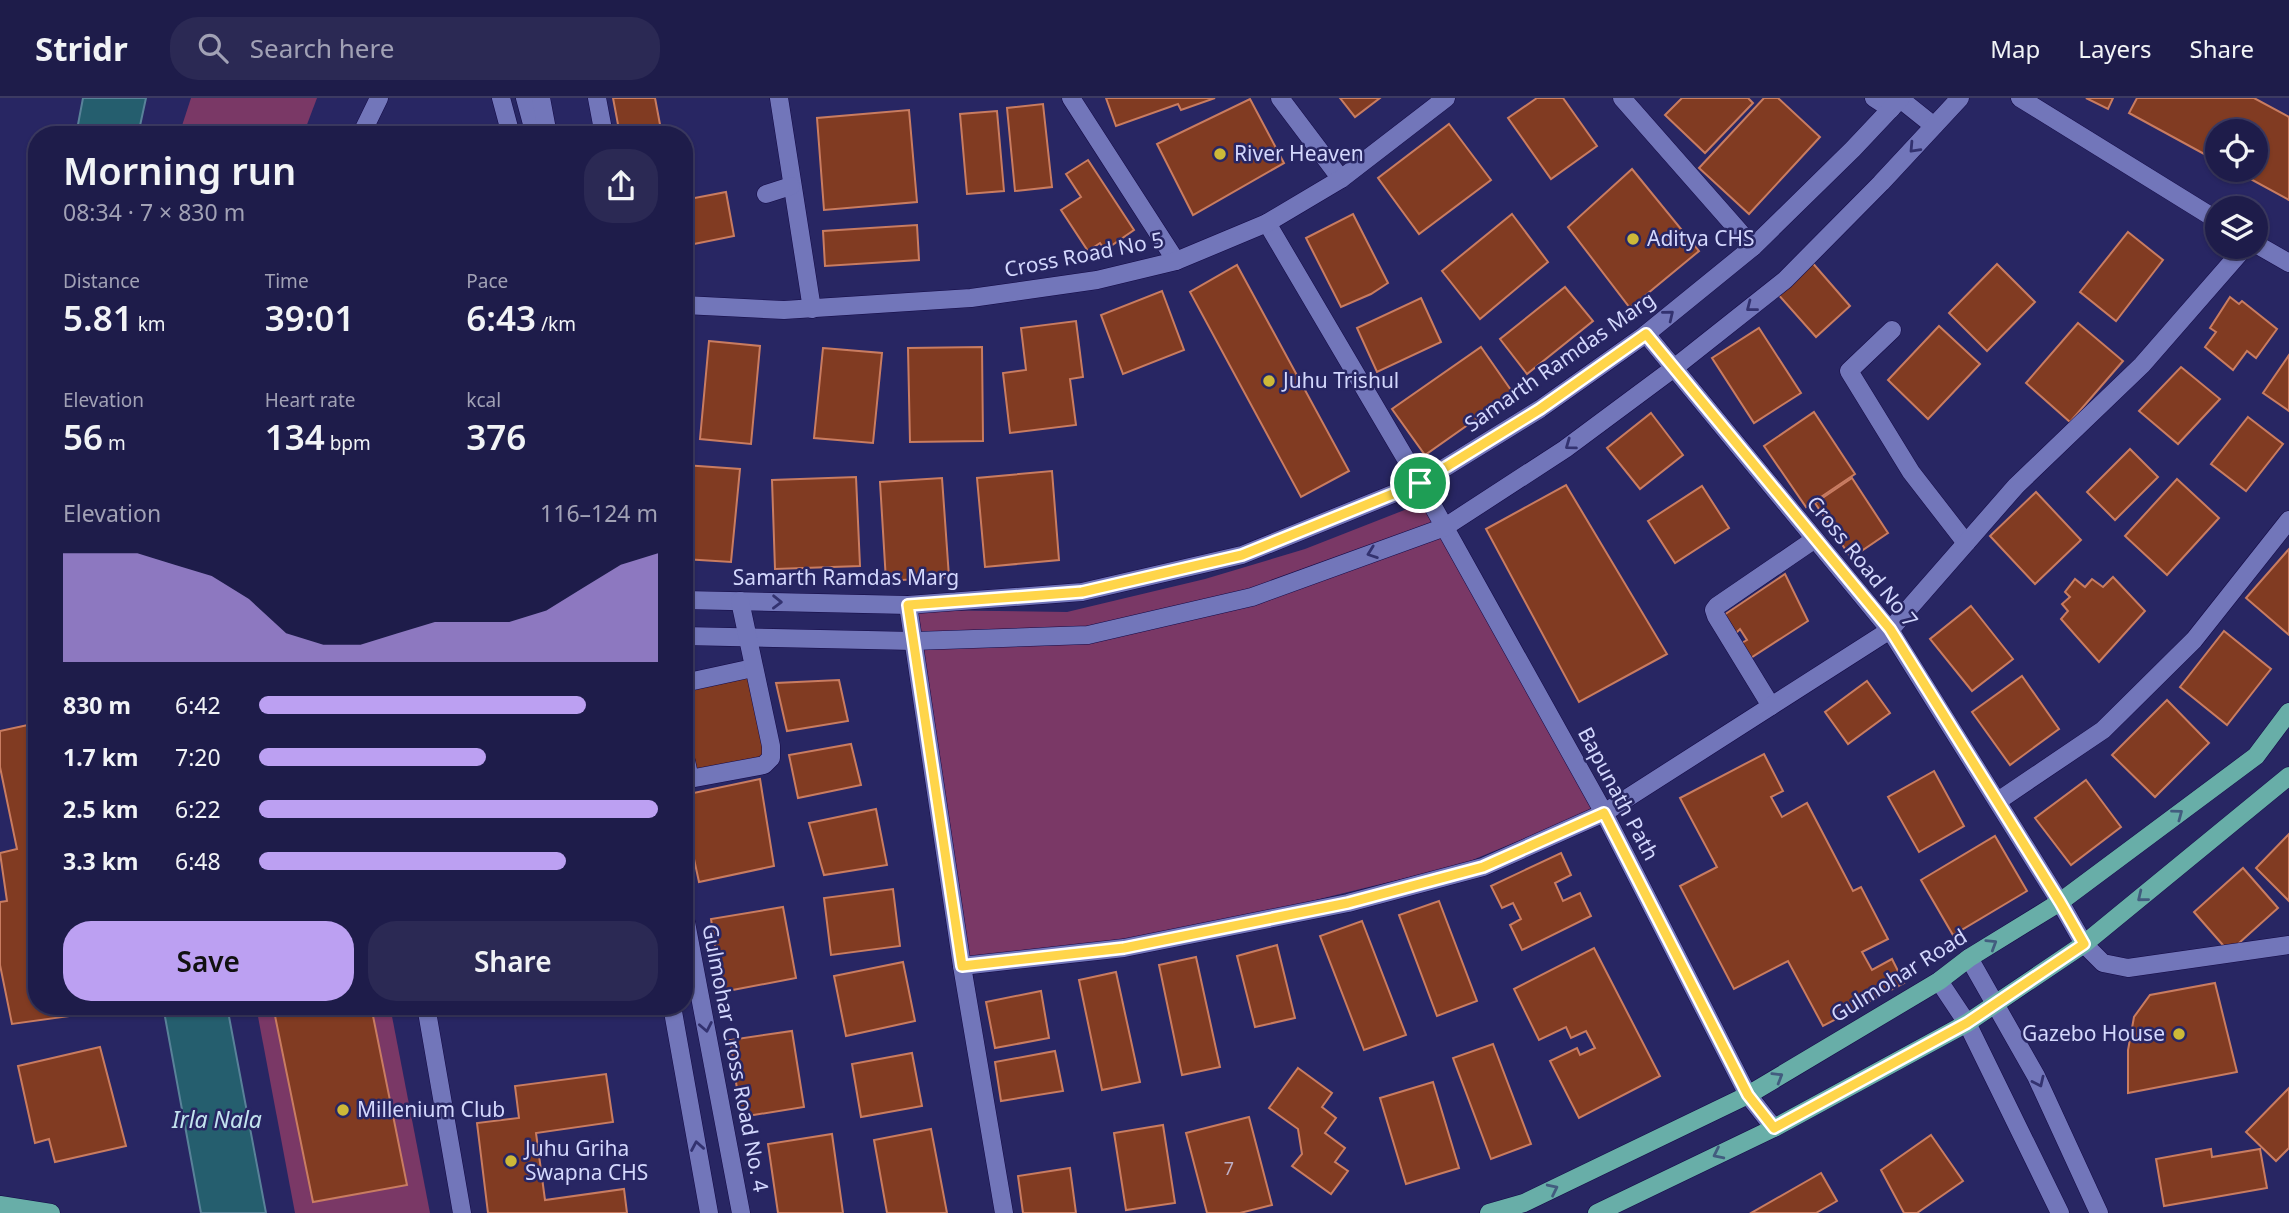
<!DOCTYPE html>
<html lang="en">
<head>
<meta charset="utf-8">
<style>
	body { margin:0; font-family:"Noto Sans",sans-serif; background:#2b2954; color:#f1f3f6; height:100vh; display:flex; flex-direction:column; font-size:26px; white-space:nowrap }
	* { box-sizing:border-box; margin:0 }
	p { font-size:23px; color:#a1a1b5 }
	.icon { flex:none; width:38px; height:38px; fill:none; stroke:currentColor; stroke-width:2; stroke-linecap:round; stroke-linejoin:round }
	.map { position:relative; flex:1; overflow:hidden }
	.side { position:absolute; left:28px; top:28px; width:665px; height:889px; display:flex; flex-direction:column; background:#1e1c4a; border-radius:28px; box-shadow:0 2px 5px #0004,0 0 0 2px #3c3a62 }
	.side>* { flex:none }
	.buttons { position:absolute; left:2205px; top:21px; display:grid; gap:14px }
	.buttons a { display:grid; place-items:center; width:63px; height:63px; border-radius:50%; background:#1e1c4a; box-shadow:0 2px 5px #0004,0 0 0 2px #3c3a62; font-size:35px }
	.pin { position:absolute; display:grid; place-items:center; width:60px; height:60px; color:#fff; margin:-30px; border:4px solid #fff; border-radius:50%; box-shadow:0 2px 7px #0007 }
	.round { display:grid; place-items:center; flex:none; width:74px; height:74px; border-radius:28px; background:#2b2954 }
	.overview { display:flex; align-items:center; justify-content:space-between; height:119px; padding:0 35px }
	h1 { font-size:38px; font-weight:600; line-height:52px }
	.metrics { display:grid; grid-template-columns:repeat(3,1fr); gap:10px; height:119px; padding:7px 35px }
	.metrics div { display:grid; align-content:center }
	.metrics b { font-size:35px; font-weight:600 }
	.metrics small { font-size:19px; font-weight:400 }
	.metrics p { font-size:19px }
	.chart { height:196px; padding:14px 35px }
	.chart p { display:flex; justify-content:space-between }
	.chart svg { width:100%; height:126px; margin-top:7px; fill:#bca0f2; opacity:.7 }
	.action { display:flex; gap:14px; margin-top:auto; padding:14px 35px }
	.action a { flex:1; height:80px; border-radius:28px; background:#bca0f2; color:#111; font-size:28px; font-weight:600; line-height:80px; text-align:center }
	.action a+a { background:#2b2954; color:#f1f3f6 }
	ul { padding:0 35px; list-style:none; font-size:23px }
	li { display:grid; grid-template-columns:112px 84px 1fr; align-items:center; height:52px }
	li i { height:18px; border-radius:9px; background:#bca0f2 }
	header { display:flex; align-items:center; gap:42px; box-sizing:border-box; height:98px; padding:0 35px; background:#1e1c4a; border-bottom:2px solid #3c3a62 }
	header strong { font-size:33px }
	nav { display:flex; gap:38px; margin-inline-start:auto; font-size:24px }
	.search { width:490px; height:63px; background:#2b2954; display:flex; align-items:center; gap:18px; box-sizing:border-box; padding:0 24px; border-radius:28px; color:#a1a1b5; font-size:26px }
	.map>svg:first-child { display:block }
	.green { fill:#7a3866 }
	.water { fill:#255e6e; stroke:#598299; stroke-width:2 }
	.building { fill:#813b22; stroke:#c97c61; stroke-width:2 }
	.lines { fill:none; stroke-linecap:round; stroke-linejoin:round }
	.minor-casing { stroke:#140a46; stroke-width:19 }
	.major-casing { stroke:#140a46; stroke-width:19 }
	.minor { stroke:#7276ba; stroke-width:18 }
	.major { stroke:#68aea8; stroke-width:18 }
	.oneway { stroke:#333270 }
	.oneway2 { stroke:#425c7f }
	.route-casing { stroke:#fff; stroke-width:14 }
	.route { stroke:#ffd54a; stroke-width:9 }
	.poi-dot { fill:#cdb938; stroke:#282663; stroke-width:2.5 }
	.labels { text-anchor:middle; stroke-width:5; stroke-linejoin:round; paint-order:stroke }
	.number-label { font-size:18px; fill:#beb0c6 }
	.poi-label { font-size:21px; fill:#d3d7fd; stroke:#282663; text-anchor:start }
	.street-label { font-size:21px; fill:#d3d7fd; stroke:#282663 }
	.water-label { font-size:23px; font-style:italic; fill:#c3e4ef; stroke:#282663 }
</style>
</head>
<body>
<header>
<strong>Stridr</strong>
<div class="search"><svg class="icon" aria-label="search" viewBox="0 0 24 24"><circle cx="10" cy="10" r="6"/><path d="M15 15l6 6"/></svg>Search here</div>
<nav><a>Map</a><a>Layers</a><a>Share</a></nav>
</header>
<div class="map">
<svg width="2289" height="1115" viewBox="0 0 2289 1115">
	<rect width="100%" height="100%" fill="#282663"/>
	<!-- green -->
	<g class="green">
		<polygon points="191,0 317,0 303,37 179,37"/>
		<polygon points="1430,402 1595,711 1463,766 1299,806 1145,838 968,862 915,512 1067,514 1205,481 1305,451"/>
		<polygon points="256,908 390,908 430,1115 295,1115"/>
	</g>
	<!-- water -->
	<g class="water">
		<polygon points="83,0 146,0 138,37 76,37"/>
		<polygon points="163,908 227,908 266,1115 201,1115"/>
	</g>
	<!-- building -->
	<g class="building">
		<polygon points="613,0 655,0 662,37 620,37"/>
		<polygon points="1106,0 1215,0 1181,12 1178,6 1116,28"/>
		<polygon points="1340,0 1380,0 1355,19"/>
		<polygon points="1537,0 1563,0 1597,48 1551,81 1508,20"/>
		<polygon points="1682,0 1748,0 1753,5 1705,55 1665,17"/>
		<polygon points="1764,0 1778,0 1820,39 1749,116 1699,70"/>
		<polygon points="2086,0 2113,0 2108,11"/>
		<polygon points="2137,0 2254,0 2289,19 2289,102 2234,72 2256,72 2256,33 2217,33 2217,63 2129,15"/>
		<polygon points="1250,1 1284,65 1193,117 1157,46"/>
		<polygon points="1043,6 1052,89 1015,93 1007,10"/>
		<polygon points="909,12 917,104 824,112 817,20"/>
		<polygon points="997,13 1004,93 967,96 960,16"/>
		<polygon points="1449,26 1491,82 1419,136 1378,80"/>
		<polygon points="1088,62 1134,132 1105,152 1100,145 1088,153 1061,112 1081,99 1066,76"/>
		<polygon points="1632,71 1699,153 1630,210 1568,129"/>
		<polygon points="726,94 734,138 684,148 684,102"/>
		<polygon points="1353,116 1388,185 1371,196 1341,209 1306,140"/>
		<polygon points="1512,116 1548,164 1480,221 1442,173"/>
		<polygon points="917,127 919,162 825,168 823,133"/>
		<polygon points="2128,134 2163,162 2116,223 2080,194"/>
		<polygon points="1810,162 1850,208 1816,239 1775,193"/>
		<polygon points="1997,166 2035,204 1987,253 1949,215"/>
		<polygon points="1237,167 1349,373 1301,399 1190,194"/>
		<polygon points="1565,189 1593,223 1527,276 1500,241"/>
		<polygon points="1162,193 1184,252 1123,276 1101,217"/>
		<polygon points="2230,199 2239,206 2242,203 2277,231 2256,260 2247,253 2233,272 2205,249 2216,234 2210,230"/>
		<polygon points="1421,200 1441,244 1377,274 1357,230"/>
		<polygon points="1076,223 1083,279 1070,281 1076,327 1010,335 1003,275 1026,272 1021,230"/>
		<polygon points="2078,225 2123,263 2070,324 2026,285"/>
		<polygon points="1939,228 1980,266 1928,321 1888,282"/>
		<polygon points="1759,230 1801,295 1754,325 1712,260"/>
		<polygon points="709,243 760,248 751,346 700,341"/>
		<polygon points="982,249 983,343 910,344 908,250"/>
		<polygon points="1481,249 1513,295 1425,357 1392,311"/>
		<polygon points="823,250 882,255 873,345 814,340"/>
		<polygon points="2289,257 2289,313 2263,295"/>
		<polygon points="2181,269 2220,301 2178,346 2139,313"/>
		<polygon points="1814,314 1855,376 1806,409 1764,348"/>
		<polygon points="1651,315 1683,357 1640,391 1607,350"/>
		<polygon points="2248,319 2283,346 2246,393 2211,366"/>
		<polygon points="2130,351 2158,379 2115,422 2087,394"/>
		<polygon points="684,367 740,371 731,464 684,461"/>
		<polygon points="1052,373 1059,462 985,469 977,380"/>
		<polygon points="856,379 860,468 775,471 772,382"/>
		<polygon points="942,380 949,479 886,483 880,384"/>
		<polygon points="1852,380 1888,435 1851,460 1815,405"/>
		<polygon points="2177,381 2219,420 2167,477 2125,438"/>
		<polygon points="1566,387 1667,556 1579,604 1486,431"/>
		<polygon points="1702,388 1729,430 1675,465 1648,423"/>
		<polygon points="2036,394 2081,442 2035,486 1990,438"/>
		<polygon points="2289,451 2289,537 2246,500"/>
		<polygon points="1785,476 1808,523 1749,561 1740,546 1747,542 1740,531 1735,536 1724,517"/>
		<polygon points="2113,479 2145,513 2099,564 2061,521 2068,513 2062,506 2070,499 2065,494 2075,481 2085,489 2092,481 2103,489"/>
		<polygon points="1971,508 2013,561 1972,593 1930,541"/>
		<polygon points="2224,533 2271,571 2227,627 2180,589"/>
		<polygon points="752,576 768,661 694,678 684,628 684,589"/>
		<polygon points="2022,578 2059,631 2010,667 1972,614"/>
		<polygon points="839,582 848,623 787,633 776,585"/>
		<polygon points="1867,583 1890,615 1848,646 1825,614"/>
		<polygon points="2167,602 2209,645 2155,699 2112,657"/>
		<polygon points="37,625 37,908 68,908 70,918 12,926 0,867 0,804 7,803 0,755 17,751 0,669 0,633"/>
		<polygon points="851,646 861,687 798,700 789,657"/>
		<polygon points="1764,656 1783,693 1771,699 1782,719 1807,705 1853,793 1861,789 1888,841 1862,854 1872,872 1892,861 1904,885 1823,928 1788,863 1734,891 1680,788 1717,769 1680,700"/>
		<polygon points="1934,673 1964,728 1919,754 1888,699"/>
		<polygon points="760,681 774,768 699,784 684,715 684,697"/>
		<polygon points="2086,682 2121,729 2071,767 2035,720"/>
		<polygon points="876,711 887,767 824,777 809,725"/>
		<polygon points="2289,736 2289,803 2256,770"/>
		<polygon points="1995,738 2027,793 1953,837 1921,782"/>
		<polygon points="1561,755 1571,777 1555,785 1563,803 1580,795 1591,818 1522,852 1510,827 1521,821 1513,805 1502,810 1491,788"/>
		<polygon points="2243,770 2278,810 2229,854 2194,814"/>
		<polygon points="893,791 900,848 831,857 824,800"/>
		<polygon points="1439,803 1477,903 1437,918 1399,817"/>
		<polygon points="783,809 796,880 722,894 711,821"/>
		<polygon points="1362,823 1406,937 1364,952 1320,838"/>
		<polygon points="1277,847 1295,920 1255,929 1237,858"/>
		<polygon points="1594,850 1660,978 1579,1020 1550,963 1577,950 1580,957 1595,950 1586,933 1571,940 1566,929 1539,942 1514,891"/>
		<polygon points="1196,859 1220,969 1182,977 1159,867"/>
		<polygon points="903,864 915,923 846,938 834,878"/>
		<polygon points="1116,874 1140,984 1102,992 1079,882"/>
		<polygon points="2215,885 2237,974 2128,995 2128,952 2134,919 2150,897"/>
		<polygon points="1041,893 1049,940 995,950 986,904"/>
		<polygon points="273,908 371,908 407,1087 313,1104"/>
		<polygon points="792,933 804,1009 741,1019 730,942"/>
		<polygon points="1493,946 1531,1046 1491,1061 1453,960"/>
		<polygon points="100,949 126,1048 55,1064 49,1041 35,1045 18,968"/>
		<polygon points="1055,953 1063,993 1001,1003 995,964"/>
		<polygon points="912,955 922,1008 861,1019 852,966"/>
		<polygon points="1298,970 1332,995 1322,1009 1336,1020 1325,1035 1345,1050 1335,1064 1348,1073 1331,1096 1292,1068 1302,1056 1298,1031 1269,1010"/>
		<polygon points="606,976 613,1024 536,1035 545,1102 624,1091 627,1115 488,1115 477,1025 519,1020 515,988"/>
		<polygon points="1433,984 1459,1070 1406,1086 1380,1000"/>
		<polygon points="2289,990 2289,1050 2276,1063 2246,1034"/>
		<polygon points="1249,1019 1272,1107 1240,1115 1207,1115 1186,1035"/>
		<polygon points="1163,1027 1175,1105 1126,1112 1114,1035"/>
		<polygon points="931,1031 947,1115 887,1115 874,1042"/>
		<polygon points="832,1036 843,1115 778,1115 768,1046"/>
		<polygon points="1931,1037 1963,1083 1917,1115 1904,1115 1881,1072"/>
		<polygon points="2211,1051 2212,1059 2260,1051 2267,1090 2164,1108 2156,1061"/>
		<polygon points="1070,1070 1076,1115 1023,1115 1018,1078"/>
		<polygon points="1821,1075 1837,1103 1816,1115 1751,1115"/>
	</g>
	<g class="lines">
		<defs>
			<g id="minor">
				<polyline points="501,0 511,37"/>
				<polyline points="525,0 535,37"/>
				<polyline points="541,0 548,37"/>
				<polyline points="597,0 604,37"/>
				<polyline points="779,0 812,211"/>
				<polyline points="1071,0 1176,163"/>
				<polyline points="1280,0 1341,81"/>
				<polyline points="1622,0 1753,149"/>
				<polyline points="1874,0 1891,11"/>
				<polyline points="1899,0 1934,28"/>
				<polyline points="2020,0 2217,122"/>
				<polyline points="361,37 379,0"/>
				<polyline points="766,96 791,88"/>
				<polyline points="1267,125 1420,385 1604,715 1748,997 1774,1030"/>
				<polyline points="2256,146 2289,165"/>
				<polyline points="684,207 784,212 971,200 1097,182 1176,163 1267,125 1341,81 1446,0"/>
				<polyline points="1892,232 1849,273 1911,374 1966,445"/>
				<polyline points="1646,236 1890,532 2060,804 2084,846 2103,865 2128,870 2289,847"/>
				<polyline points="684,502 908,507 1082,494 1242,457 1420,385 1540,311 1646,236 1753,149 1853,51 1901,0"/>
				<polyline points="908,507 962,868 1004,1115"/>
				<polyline points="684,538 914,543 1088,537 1252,499 1445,429 1565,351 1674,270 1785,182 1881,85 1960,0"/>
				<polyline points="684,585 753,570"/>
				<polyline points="1771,608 1716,518 1714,512 1717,508 1815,441"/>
				<polyline points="684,654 690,681"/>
				<polyline points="684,682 764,667 771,660 771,648 740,503"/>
				<polyline points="1998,703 2103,632 2194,542 2289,422"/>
				<polyline points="684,814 741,1115"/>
				<polyline points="1969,860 2036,978 2099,1115"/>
				<polyline points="962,868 1124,850 1348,805 1483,769 1604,715 1890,532 2016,388 2142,267 2245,149"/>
				<polyline points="1939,883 1967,925 2060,1115"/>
				<polyline points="426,908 462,1115"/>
				<polyline points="672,908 709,1115"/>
			</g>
			<g id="major">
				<polyline points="0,1107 51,1115"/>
				<polyline points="1489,1115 1524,1105 1748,997 1939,883 1969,860 2060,804 2256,658 2289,614"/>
				<polyline points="1597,1115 1774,1030 1967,925 2084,846 2289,678"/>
			</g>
		</defs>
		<!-- minor casing -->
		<use href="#minor" class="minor-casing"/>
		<!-- major casing -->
		<use href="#major" class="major-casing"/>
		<!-- minor -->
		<use href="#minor" class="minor"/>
		<!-- major -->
		<use href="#major" class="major"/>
	</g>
	<!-- one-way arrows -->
	<defs><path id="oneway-chevron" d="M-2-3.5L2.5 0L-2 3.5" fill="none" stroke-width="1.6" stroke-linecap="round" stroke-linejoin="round" transform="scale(1.75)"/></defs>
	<g class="oneway">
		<use href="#oneway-chevron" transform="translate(1914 50) rotate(133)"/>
		<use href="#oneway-chevron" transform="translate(1751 209) rotate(142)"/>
		<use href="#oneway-chevron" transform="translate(1669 217) rotate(-39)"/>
		<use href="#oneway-chevron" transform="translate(1570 347) rotate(144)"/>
		<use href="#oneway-chevron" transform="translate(1372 455) rotate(160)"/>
		<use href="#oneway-chevron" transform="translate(777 504) rotate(1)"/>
		<use href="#oneway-chevron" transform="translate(706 929) rotate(79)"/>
		<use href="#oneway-chevron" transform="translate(2039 984) rotate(65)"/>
		<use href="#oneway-chevron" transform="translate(697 1048) rotate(-100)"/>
	</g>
	<g class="oneway2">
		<use href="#oneway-chevron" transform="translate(2178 716) rotate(-37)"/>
		<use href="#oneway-chevron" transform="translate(2142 799) rotate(141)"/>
		<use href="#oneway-chevron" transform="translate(1992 846) rotate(-32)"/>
		<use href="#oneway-chevron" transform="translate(1778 979) rotate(-31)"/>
		<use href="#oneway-chevron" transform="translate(1718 1056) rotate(154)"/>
		<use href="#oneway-chevron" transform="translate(1553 1091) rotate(-26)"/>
	</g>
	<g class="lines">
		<defs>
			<polygon id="route" points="1646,236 1890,531 2060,804 2084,846 1967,925 1774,1030 1748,997 1604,715 1483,769 1348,805 1124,850 962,868 908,507 1082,494 1242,457 1420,385 1540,311"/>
		</defs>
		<!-- route casing -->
		<use href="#route" class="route-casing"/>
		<!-- route -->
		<use href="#route" class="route"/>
	</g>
	<!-- markers -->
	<g class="poi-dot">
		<circle cx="1220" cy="56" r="7"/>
		<circle cx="1633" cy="141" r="7"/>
		<circle cx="1269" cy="283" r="7"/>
		<circle cx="2179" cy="936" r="7"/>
		<circle cx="343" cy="1012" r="7"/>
		<circle cx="511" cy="1063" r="7"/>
	</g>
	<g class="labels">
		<!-- number labels -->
		<g class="number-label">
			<text x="1229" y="1077">7</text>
		</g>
		<!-- poi labels -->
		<g class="poi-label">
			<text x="1234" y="63">River Heaven</text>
			<text x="1647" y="148">Aditya CHS</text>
			<text x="1283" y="290">Juhu Trishul</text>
			<text x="2165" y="943" text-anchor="end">Gazebo House</text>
			<text x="357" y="1019">Millenium Club</text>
			<text x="525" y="1058">Juhu Griha<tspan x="525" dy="24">Swapna CHS</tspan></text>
		</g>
		<!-- street labels -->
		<g class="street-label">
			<text transform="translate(1084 157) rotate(-11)" y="7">Cross Road No 5</text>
			<text transform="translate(1560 264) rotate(-35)" y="7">Samarth Ramdas Marg</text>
			<text transform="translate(1862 464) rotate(51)" y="7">Cross Road No 7</text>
			<text x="846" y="487">Samarth Ramdas Marg</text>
			<text transform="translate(1618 696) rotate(62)" y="7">Bapunath Path</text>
			<text transform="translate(1899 878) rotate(-32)" y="7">Gulmohar Road</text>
			<text transform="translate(735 960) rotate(79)" y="7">Gulmohar Cross Road No. 4</text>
		</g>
		<!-- water labels -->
		<g class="water-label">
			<text x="217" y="1030">Irla Nala</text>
		</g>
	</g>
</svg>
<div class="buttons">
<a><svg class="icon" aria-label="locate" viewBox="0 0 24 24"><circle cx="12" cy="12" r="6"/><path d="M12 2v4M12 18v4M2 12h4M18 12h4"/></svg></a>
<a><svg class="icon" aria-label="layers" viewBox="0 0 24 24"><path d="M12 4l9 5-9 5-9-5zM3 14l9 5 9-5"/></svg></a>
</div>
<div class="pin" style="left:1420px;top:385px;background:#1e9e55"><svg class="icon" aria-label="arrive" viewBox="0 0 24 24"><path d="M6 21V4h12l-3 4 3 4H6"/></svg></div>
<section class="side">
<div class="overview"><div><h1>Morning run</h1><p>08:34 · 7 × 830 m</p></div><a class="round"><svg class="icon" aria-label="share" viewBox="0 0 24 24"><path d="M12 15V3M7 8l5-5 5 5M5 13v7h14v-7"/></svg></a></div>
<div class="metrics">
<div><p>Distance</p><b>5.81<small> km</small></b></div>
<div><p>Time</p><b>39:01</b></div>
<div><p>Pace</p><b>6:43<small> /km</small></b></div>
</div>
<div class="metrics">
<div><p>Elevation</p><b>56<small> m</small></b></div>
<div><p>Heart rate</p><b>134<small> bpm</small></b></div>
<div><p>kcal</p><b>376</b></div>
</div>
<div class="chart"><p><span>Elevation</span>116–124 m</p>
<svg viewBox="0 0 160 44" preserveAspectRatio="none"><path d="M0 44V6L10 6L20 6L30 10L40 14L50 22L60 34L70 38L80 38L90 34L100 30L110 30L120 30L130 26L140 18L150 10L160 6V44z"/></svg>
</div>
<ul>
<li><b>830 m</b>6:42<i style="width:82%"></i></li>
<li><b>1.7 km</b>7:20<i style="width:57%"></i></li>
<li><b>2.5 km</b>6:22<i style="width:100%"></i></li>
<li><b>3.3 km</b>6:48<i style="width:77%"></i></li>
</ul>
<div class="action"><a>Save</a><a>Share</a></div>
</section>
</div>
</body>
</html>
